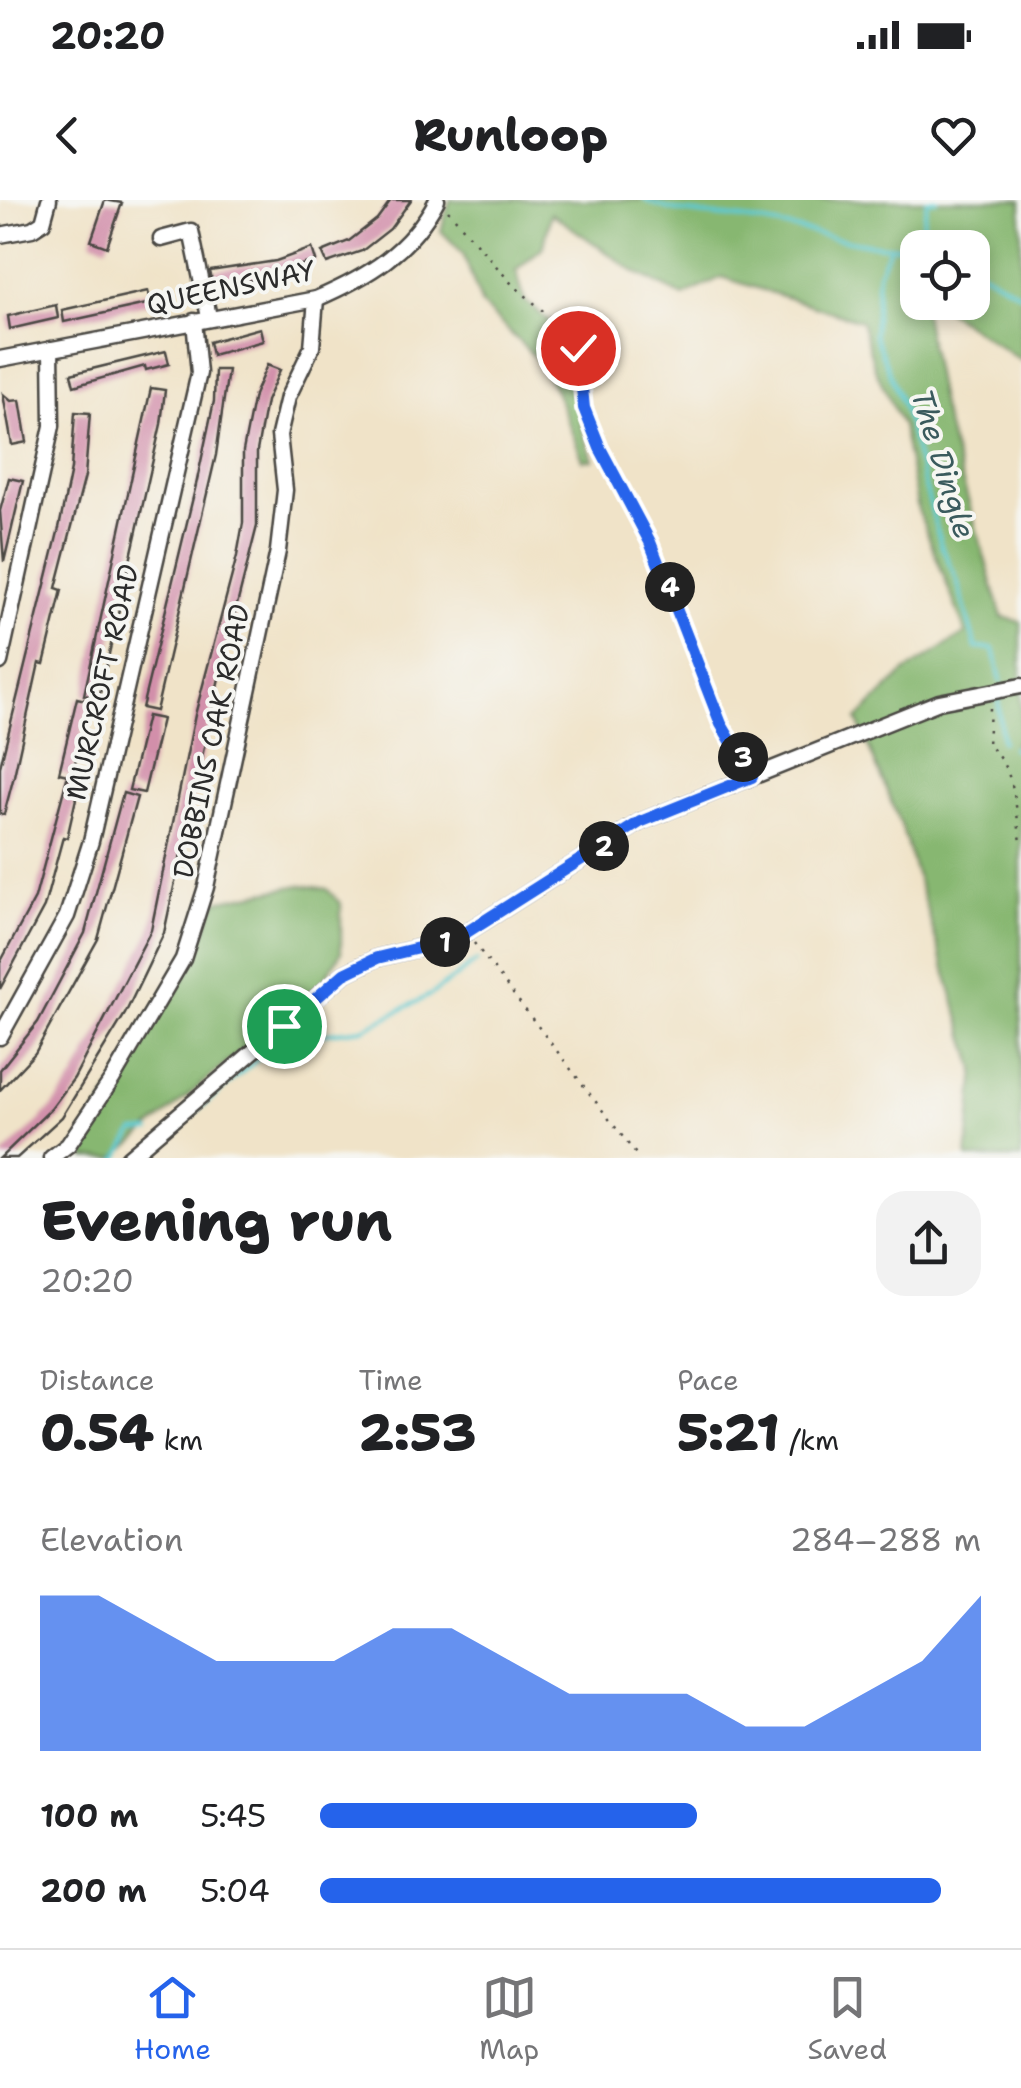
<!DOCTYPE html>
<html lang="en">
<head>
<meta charset="utf-8">
<style>
	body { margin:0; font-family:"Shantell Sans",sans-serif; background:#f2f2f2; color:#202124; height:100vh; display:flex; flex-direction:column; font-size:38px; white-space:nowrap }
	* { box-sizing:border-box; margin:0 }
	p { font-size:32px; color:#757577 }
	.icon { flex:none; width:55px; height:55px; fill:none; stroke:currentColor; stroke-width:2; stroke-linecap:round; stroke-linejoin:round }
	.map { position:relative; height:958px; overflow:hidden }
	.details { display:flex; flex-direction:column; background:#fff; flex:1 }
	.details>* { flex:none }
	.tools { position:absolute; left:900px; top:30px; display:grid; gap:20px }
	.tools a { display:grid; place-items:center; width:90px; height:90px; border-radius:20px; background:#fff; box-shadow:0 5px 15px #0003; font-size:50px }
	.pin { position:absolute; display:grid; place-items:center; width:85px; height:85px; color:#fff; margin:-42px; border:5px solid #fff; border-radius:50%; box-shadow:0 2px 10px #0007 }
	.km { position:absolute; width:50px; height:50px; margin:-25px; border-radius:50%; background:#222; color:#fff; font-size:28px; line-height:50px; text-align:center }
	.round { display:grid; place-items:center; flex:none; width:105px; height:105px; border-radius:30px; background:#f2f2f2 }
	.headline { display:flex; align-items:center; justify-content:space-between; height:170px; padding:0 40px }
	h1 { font-size:55px; font-weight:800; line-height:75px }
	.stats { display:grid; grid-template-columns:repeat(3,1fr); gap:15px; height:170px; padding:10px 40px }
	.stats div { display:grid; align-content:center }
	.stats b { font-size:50px; font-weight:800 }
	.stats small { font-size:28px; font-weight:400 }
	.stats p { font-size:28px }
	.chart { height:280px; padding:20px 40px }
	.chart p { display:flex; justify-content:space-between }
	.chart svg { width:100%; height:180px; margin-top:10px; fill:#2563eb; opacity:.7 }
	ul { padding:0 40px; list-style:none; font-size:32px }
	li { display:grid; grid-template-columns:160px 120px 1fr; align-items:center; height:75px }
	li i { height:25px; border-radius:12px; background:#2563eb }
	.status { display:flex; justify-content:space-between; align-items:center; height:70px; padding:0 50px; background:#fff; direction:ltr }
	.status svg { height:28px; fill:currentColor }
	header { display:flex; justify-content:space-between; align-items:center; height:130px; padding:0 40px; background:#fff; font-size:45px; font-weight:800 }
	.menu { display:flex; justify-content:space-around; align-items:center; height:140px; border-top:2px solid #e0e0e0; background:#fff; font-size:28px; color:#757577 }
	.menu a { display:grid; justify-items:center; gap:5px }
	.menu .on { color:#2563eb }
	.map>svg:first-child { display:block }
	.forest { fill:#87b771; stroke:#59714e; stroke-width:2.5; fill-rule:evenodd }
	.lines { fill:none; stroke-linecap:round; stroke-linejoin:round }
	.stream { stroke:#5cc9d0; stroke-width:4 }
	.building { fill:#d28faa }
	.minor-casing { stroke:#494743; stroke-width:19 }
	.path { stroke:#494743; stroke-width:2.5; stroke-dasharray:2.5 8; stroke-linecap:butt }
	.minor { stroke:#fff; stroke-width:14 }
	.route-casing { stroke:#fff; stroke-width:20 }
	.route { stroke:#2563eb; stroke-width:12 }
	.labels { text-anchor:middle; stroke-width:8; stroke-linejoin:round; paint-order:stroke }
	.street-label { font-size:28px; fill:#2b2b2b; stroke:#f6f6f2 }
	.water-label { font-size:30px; font-style:italic; fill:#3a5a5d; stroke:#f6f6f2 }
</style>
</head>
<body>
<div class="status"><b>20:20</b><svg viewBox="0 0 49 12"><path d="M0 12V9h3v3zM5 12V6h3v6zM10 12V3h3v9zM15 12V0h3v12zM26 1h20v11H26zM47 4h2v5h-2z"/></svg></div>
<header><svg class="icon" aria-label="back" viewBox="0 0 24 24"><path d="M15 5l-7 7 7 7"/></svg>Runloop<svg class="icon" aria-label="heart" viewBox="0 0 24 24"><path d="M12 20l-8-8c-3-5 5-10 8-4 3-6 11-1 8 4z"/></svg></header>
<div class="map">
<svg width="1021" height="958" viewBox="0 0 1021 958">
	<rect width="100%" height="100%" fill="#f6f6f2"/>
	<filter id="ink" filterUnits="userSpaceOnUse"><feTurbulence type="fractalNoise" baseFrequency=".01" numOctaves="2"/><feDisplacementMap in="SourceGraphic" scale="20" xChannelSelector="R" yChannelSelector="G"/><feConvolveMatrix kernelMatrix="1 2 1 2 8 2 1 2 1" color-interpolation-filters="sRGB"/></filter>
	<filter id="wash" filterUnits="userSpaceOnUse"><feTurbulence type="fractalNoise" baseFrequency=".0048" numOctaves="4" result="noise"/><feDisplacementMap in="SourceGraphic" scale="40" xChannelSelector="R" yChannelSelector="G"/><feGaussianBlur stdDeviation="2.25" result="paint"/><feColorMatrix in="noise" values="0 0 0 0 0 0 0 0 0 0 0 0 0 0 0 0 0 1.4 0 .05"/><feComposite in="paint" operator="in"/></filter>
	<g filter="url(#wash)">
		<rect width="100%" height="100%" fill="#f0e3c8"/>
		<!-- forest -->
		<g class="forest">
			<path d="M450 0H1021V161L942 107 923 108 941 207 1002 417 1021 422V532L1014 545 1021 551V958H967L975 869 902 628 857 519 905 472 966 433 918 310 902 226 875 169 861 121 722 77 683 96 635 72 551 13 544 46 516 70 525 101 554 125 573 150 582 228 593 260H583L554 188 535 157 482 105 463 53 441 31ZM918 48H972V102H918Z"/>
			<polygon points="301,685 327,689 341,704 341,753 323,781 115,958 86,958 78,943 193,763 216,701"/>
		</g>
		<g class="lines">
			<!-- stream -->
			<g class="stream">
				<path d="M645 0C674 15 710 14 743 19 797 26 848 46 903 47L922 29 927 1 936 0"/>
				<polyline points="913,41 945,48"/>
				<polyline points="890,47 878,73 874,135 903,206 941,345 957,380 976,448 994,449 1001,481"/>
				<polyline points="972,66 1021,94"/>
				<polyline points="998,497 1002,542"/>
				<polyline points="1012,548 1021,554"/>
				<polyline points="187,919 273,846 301,836 363,829 432,794 477,761"/>
				<polyline points="118,958 134,932 150,931"/>
				<polyline points="148,958 183,926"/>
			</g>
		</g>
		<g id="blocks">
			<!-- building -->
			<g class="building">
				<polygon points="105,0 122,3 107,47 91,41"/>
				<polygon points="391,0 411,0 390,29 362,51 327,63 322,52 349,41 377,19"/>
				<polygon points="312,48 316,61 271,73 272,77 213,86 210,71 276,61"/>
				<polygon points="148,91 151,103 64,122 62,110"/>
				<polygon points="56,105 58,118 10,129 8,116"/>
				<polygon points="260,128 263,141 212,155 209,142"/>
				<polygon points="166,151 169,164 146,170 145,166 74,186 71,174"/>
				<polygon points="267,165 280,170 266,201 257,251 257,326 222,464 164,733 125,814 62,917 17,958 0,958 51,909 74,878 151,730 195,515 237,356 243,323 243,251 254,195"/>
				<polygon points="215,170 228,170 216,255 156,511 142,508 196,285 214,201"/>
				<polygon points="151,188 165,190 161,224 99,498 84,495"/>
				<polygon points="3,194 11,201 20,200 27,242 12,245"/>
				<polygon points="75,212 90,213 85,276 56,388 62,390 44,464 39,463 14,576 4,614 0,614 0,567 59,328 71,269"/>
				<polygon points="9,278 23,281 4,362 0,311"/>
				<polygon points="77,498 90,501 72,576 59,573"/>
				<polygon points="147,516 162,519 144,593 129,590"/>
				<polygon points="67,578 80,581 67,638 63,637 44,707 0,789 0,763 35,698"/>
				<polygon points="123,593 137,597 98,739 35,853 0,890 0,870 38,822 85,733"/>
			</g>
		</g>
	</g>
	<g filter="url(#ink)">
		<use href="#blocks" fill-opacity="0" stroke="#494743" stroke-width="2.5"/>
		<g class="lines">
			<defs>
				<g id="minor">
					<polyline points="0,35 32,29 43,22 49,0"/>
					<polyline points="161,39 191,31 209,117"/>
					<path d="M0 159 316 99C367 77 410 52 437 0"/>
					<polyline points="0,462 52,226 51,149"/>
					<polyline points="0,837 67,716 91,641 199,173 194,121"/>
					<polyline points="51,958 68,945 113,878 183,759 206,687 278,351 285,290 279,235 288,197 312,147 316,99"/>
					<polyline points="128,958 344,774 377,758 456,739 640,622 939,502 1021,486"/>
				</g>
			</defs>
			<!-- minor casing -->
			<use href="#minor" class="minor-casing"/>
			<!-- path -->
			<g class="path">
				<polyline points="448,10 510,82 566,131 578,149 584,208 600,248 674,395 721,524 746,563"/>
				<path d="M990 508 988 545C1018 574 1014 603 1021 641"/>
				<polyline points="474,743 639,958"/>
			</g>
			<!-- minor -->
			<use href="#minor" class="minor"/>
		</g>
	</g>
	<g class="lines" filter="url(#ink)">
		<defs>
			<polyline id="route" points="284,826 344,774 377,758 456,739 640,622 752,577 721,524 650,342 600,248 584,208 578,148"/>
		</defs>
		<!-- route casing -->
		<use href="#route" class="route-casing"/>
		<!-- route -->
		<use href="#route" class="route"/>
	</g>
	<g class="labels">
		<!-- street labels -->
		<g class="street-label">
			<text transform="translate(231 87) rotate(-12)" y="10">QUEENSWAY</text>
			<text transform="translate(102 482) rotate(-77)" y="10">MURCROFT ROAD</text>
			<text transform="translate(211 541) rotate(-78)" y="10">DOBBINS OAK ROAD</text>
		</g>
		<!-- water labels -->
		<g class="water-label">
			<text transform="translate(943 264) rotate(73)" y="10">The Dingle</text>
		</g>
	</g>
</svg>
<div class="tools">
<a><svg class="icon" aria-label="locate" viewBox="0 0 24 24"><circle cx="12" cy="12" r="6"/><path d="M12 2v4M12 18v4M2 12h4M18 12h4"/></svg></a>
</div>
<div class="pin" style="left:284px;top:826px;background:#1e9e55"><svg class="icon" aria-label="arrive" viewBox="0 0 24 24"><path d="M6 21V4h12l-3 4 3 4H6"/></svg></div>
<div class="pin" style="left:578px;top:148px;background:#d93025"><svg class="icon" aria-label="check" viewBox="0 0 24 24"><path d="M5 12l5 5 9-10"/></svg></div>
<b class="km" style="left:445px;top:742px">1</b>
<b class="km" style="left:604px;top:646px">2</b>
<b class="km" style="left:743px;top:557px">3</b>
<b class="km" style="left:670px;top:387px">4</b>
</div>
<section class="details">
<div class="headline"><div><h1>Evening run</h1><p>20:20</p></div><a class="round"><svg class="icon" aria-label="share" viewBox="0 0 24 24"><path d="M12 15V3M7 8l5-5 5 5M5 13v7h14v-7"/></svg></a></div>
<div class="stats">
<div><p>Distance</p><b>0.54<small> km</small></b></div>
<div><p>Time</p><b>2:53</b></div>
<div><p>Pace</p><b>5:21<small> /km</small></b></div>
</div>
<div class="chart"><p><span>Elevation</span>284–288 m</p>
<svg viewBox="0 0 160 44" preserveAspectRatio="none"><path d="M0 44V6L10 6L20 14L30 22L40 22L50 22L60 14L70 14L80 22L90 30L100 30L110 30L120 38L130 38L140 30L150 22L160 6V44z"/></svg>
</div>
<ul>
<li><b>100 m</b>5:45<i style="width:57%"></i></li>
<li><b>200 m</b>5:04<i style="width:94%"></i></li>
</ul>
</section>
<nav class="menu">
<a class="on"><svg class="icon" aria-label="home" viewBox="0 0 24 24"><path d="M3 11l9-7 9 7M6 9v11h12V9"/></svg>Home</a>
<a><svg class="icon" aria-label="map" viewBox="0 0 24 24"><path d="M3 6l6-2 6 2 6-2v14l-6 2-6-2-6 2zM9 4v14M15 6v14"/></svg>Map</a>
<a><svg class="icon" aria-label="saved" viewBox="0 0 24 24"><path d="M7 4h10v16l-5-4-5 4z"/></svg>Saved</a>
</nav>
</body>
</html>
